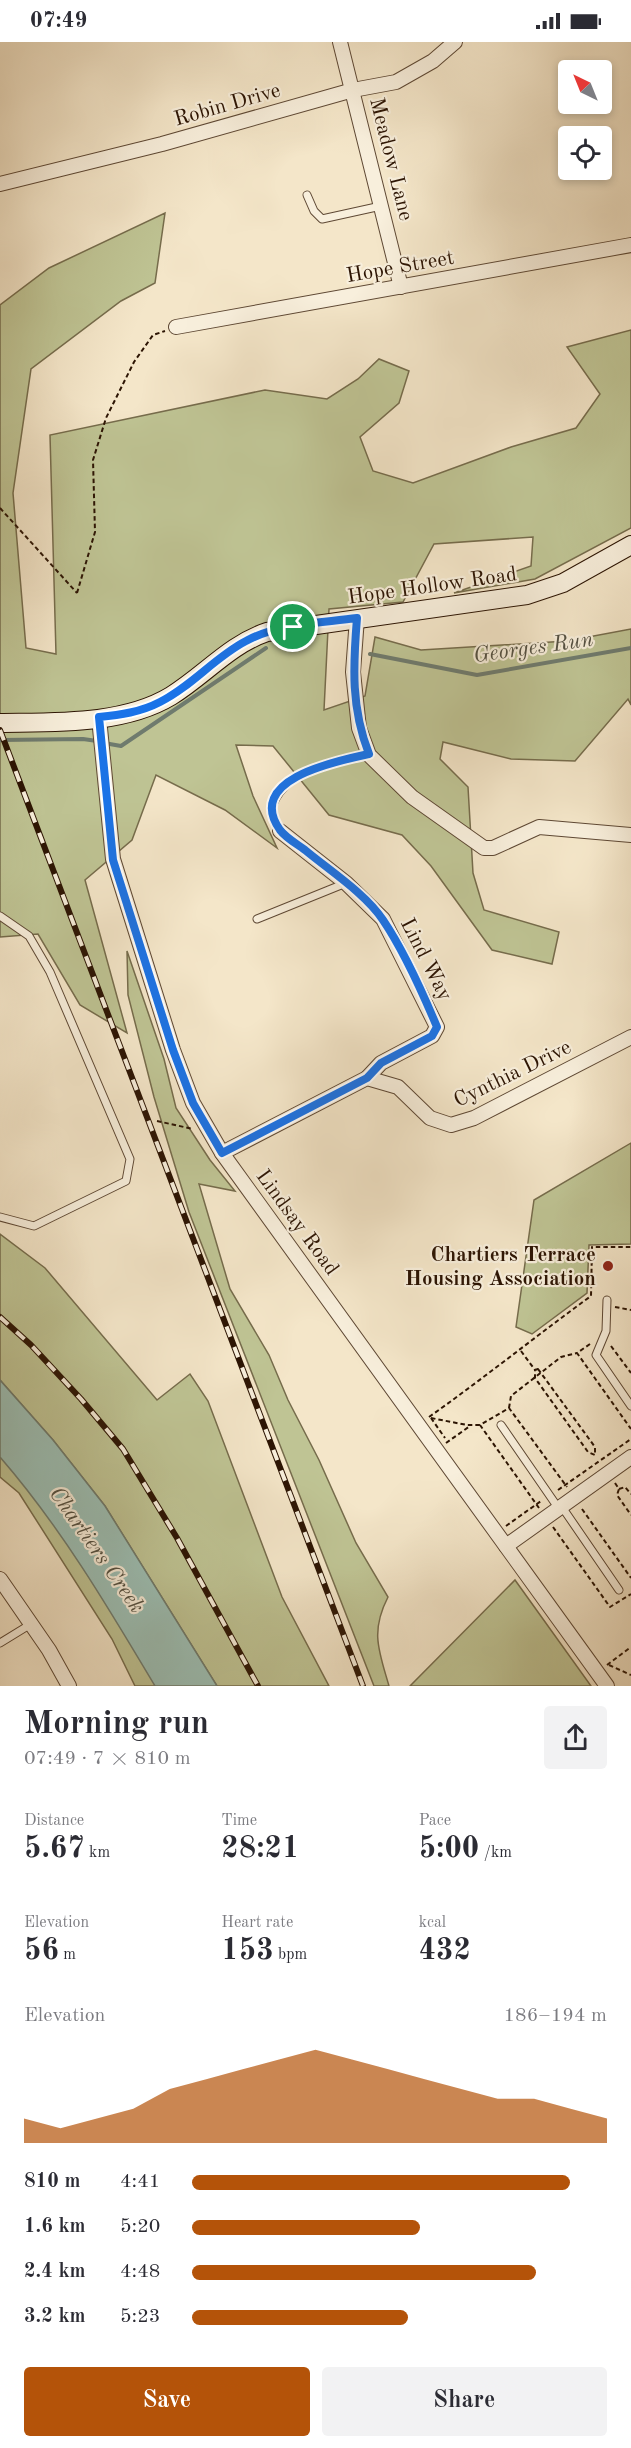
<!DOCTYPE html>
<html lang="en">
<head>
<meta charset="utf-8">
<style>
	body { margin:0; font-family:"Old Standard TT",serif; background:#f2f2f3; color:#2b2b33; height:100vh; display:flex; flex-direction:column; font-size:22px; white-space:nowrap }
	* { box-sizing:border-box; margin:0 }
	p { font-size:20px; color:#7c7c81 }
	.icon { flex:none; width:33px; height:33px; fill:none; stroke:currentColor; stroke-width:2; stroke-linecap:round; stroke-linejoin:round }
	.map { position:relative; height:1644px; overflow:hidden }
	.sheet { display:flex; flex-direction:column; background:#fff; flex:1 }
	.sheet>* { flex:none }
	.needle { width:39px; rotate:317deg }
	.buttons { position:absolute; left:558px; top:18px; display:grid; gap:12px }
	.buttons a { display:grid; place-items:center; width:54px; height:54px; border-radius:6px; background:#fff; box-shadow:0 3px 9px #0003; font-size:30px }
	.pin { position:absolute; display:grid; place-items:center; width:51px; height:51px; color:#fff; margin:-26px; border:3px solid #fff; border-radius:50%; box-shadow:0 2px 6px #0007 }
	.round { display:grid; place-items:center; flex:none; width:63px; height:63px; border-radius:6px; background:#f2f2f3 }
	.headline { display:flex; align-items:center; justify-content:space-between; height:102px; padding:0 24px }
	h1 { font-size:33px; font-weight:800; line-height:45px }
	.figures { display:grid; grid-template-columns:repeat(3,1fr); gap:9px; height:102px; padding:6px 24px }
	.figures div { display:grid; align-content:center }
	.figures b { font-size:30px; font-weight:800 }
	.figures small { font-size:16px; font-weight:400 }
	.figures p { font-size:16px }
	.chart { height:168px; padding:12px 24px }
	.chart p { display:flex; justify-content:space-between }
	.chart svg { width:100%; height:108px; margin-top:6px; fill:#b45309; opacity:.7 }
	.cta { display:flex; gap:12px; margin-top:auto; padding:12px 24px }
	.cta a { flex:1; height:69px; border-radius:6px; background:#b45309; color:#fff; font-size:24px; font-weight:800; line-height:69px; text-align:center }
	.cta a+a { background:#f2f2f3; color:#2b2b33 }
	ul { padding:0 24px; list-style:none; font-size:20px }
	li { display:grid; grid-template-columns:96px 72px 1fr; align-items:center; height:45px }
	li i { height:15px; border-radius:8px; background:#b45309 }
	.status { display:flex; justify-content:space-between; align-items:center; height:42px; padding:0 30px; background:#fff; direction:ltr }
	.status svg { height:16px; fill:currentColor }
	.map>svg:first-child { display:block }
	.green { fill:#bfc494; stroke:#766c4c; stroke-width:1.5 }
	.water { fill:#9cc0b6; stroke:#6f7b6e; stroke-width:1.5 }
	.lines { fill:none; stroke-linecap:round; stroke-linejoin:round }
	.stream { stroke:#6f7b6e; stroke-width:4 }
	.lane-casing { stroke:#5e4834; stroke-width:9 }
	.street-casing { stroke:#5e4834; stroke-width:16 }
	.secondary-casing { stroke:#2c1403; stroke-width:20 }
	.path { stroke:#2c1403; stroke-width:2; stroke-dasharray:4.5 3; stroke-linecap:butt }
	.lane { stroke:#f8efdc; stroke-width:7 }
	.street { stroke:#f8efdc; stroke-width:14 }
	.secondary { stroke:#f8efdc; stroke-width:18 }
	.rail-casing { stroke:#2c1403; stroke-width:6 }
	.rail { stroke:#f8efdc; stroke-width:4; stroke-dasharray:11; stroke-linecap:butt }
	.route-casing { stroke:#fff; stroke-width:12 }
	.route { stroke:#1a73e8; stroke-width:8 }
	.poi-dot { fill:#8f2418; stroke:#f8efdc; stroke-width:2 }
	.labels { text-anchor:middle; stroke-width:4.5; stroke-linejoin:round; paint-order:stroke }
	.street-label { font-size:21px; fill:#2c1403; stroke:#f8efdc }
	.poi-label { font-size:21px; font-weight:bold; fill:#2c1403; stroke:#f8efdc; text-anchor:end }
	.water-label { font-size:22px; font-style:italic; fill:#535042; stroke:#f8efdc }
</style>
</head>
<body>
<div class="status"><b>07:49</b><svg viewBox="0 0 49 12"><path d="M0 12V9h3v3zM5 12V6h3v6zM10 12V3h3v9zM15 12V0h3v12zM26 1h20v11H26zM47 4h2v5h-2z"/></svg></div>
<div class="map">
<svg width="631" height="1644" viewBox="0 0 631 1644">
	<rect width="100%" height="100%" fill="#f4e6c9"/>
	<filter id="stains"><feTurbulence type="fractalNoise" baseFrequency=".00333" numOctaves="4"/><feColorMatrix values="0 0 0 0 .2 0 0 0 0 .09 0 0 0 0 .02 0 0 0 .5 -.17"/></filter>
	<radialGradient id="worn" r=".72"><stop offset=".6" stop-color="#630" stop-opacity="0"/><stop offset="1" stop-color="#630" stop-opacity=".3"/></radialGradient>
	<!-- green -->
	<g class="green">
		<polygon points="165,171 155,241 121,259 31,327 13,451 26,606 56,612 50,393 265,348 327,357 358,337 379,317 409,329 399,361 360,395 373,429 413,441 511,405 576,386 600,352 567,305 631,288 631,486 535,537 454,551 531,524 533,495 434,502 403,560 329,567 324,668 365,654 375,595 421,608 567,599 631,587 631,663 628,657 575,719 511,717 443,700 440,717 468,745 473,831 484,868 559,890 552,922 492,908 431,824 402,793 329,773 273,704 236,703 253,754 277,806 225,768 156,733 132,798 85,838 127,991 80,963 38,892 0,895 0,263 49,226"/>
		<path d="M127 909 164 1017 176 1066 210 1118 235 1149 199 1142 230 1247 269 1313 288 1358 319 1418 356 1501 388 1555C370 1590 379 1609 389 1644H374L189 1170 154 1055 128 953Z"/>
		<polygon points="631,1101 631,1202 589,1203 587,1251 532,1292 516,1285 534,1158"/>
		<polygon points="0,1192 45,1226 157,1358 190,1332 208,1359 282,1555 329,1644 217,1644 105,1464 53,1398 0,1338"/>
		<polygon points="0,1398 160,1644 135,1644 112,1597 19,1451 0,1435"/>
		<polygon points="515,1538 591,1644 410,1644"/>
	</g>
	<!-- water -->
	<path class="water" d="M0 1338 53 1398 105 1464 217 1644H155C108 1565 60 1484 0 1415Z"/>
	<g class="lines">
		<!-- stream -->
		<g class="stream">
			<polyline points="370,612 477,633 631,606"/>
			<polyline points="0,698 83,697 97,699"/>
			<polyline points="104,701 121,704 266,606"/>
		</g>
		<defs>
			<g id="lane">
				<polyline points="307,153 314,169 322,177 381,164"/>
				<path d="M280 789 271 768C283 727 332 720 369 713"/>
				<polyline points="0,874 29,894 50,930 130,1117 126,1139 34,1184 0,1175"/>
				<polyline points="257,877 346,841"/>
				<polyline points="607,1258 606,1289 596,1313 631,1364"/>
				<polyline points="501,1383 559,1467"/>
				<polyline points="562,1465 619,1548"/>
				<polyline points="0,1601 31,1582"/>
			</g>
			<g id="street">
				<polyline points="340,0 401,245"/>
				<polyline points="0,142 162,102 353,48 396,40 433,19 455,0"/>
				<polyline points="176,285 631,203"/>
				<polyline points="357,576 353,630 359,686 369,713 412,755 484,806 493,806 539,785 631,793"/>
				<polyline points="99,676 113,817 173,1008 193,1061 222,1111 607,1644"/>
				<polyline points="280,789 346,841 383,877 437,985 432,994 381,1021 367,1036"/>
				<polyline points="222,1111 367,1036 398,1045 430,1076 451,1083 474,1076 631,995"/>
				<polyline points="506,1504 631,1415"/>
				<polyline points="0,1537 49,1608 69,1644"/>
			</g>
			<path id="secondary" d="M0 681C55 680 123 683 171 654 205 633 229 603 267 590L527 553 563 541 631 503"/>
		</defs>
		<!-- lane casing -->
		<use href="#lane" class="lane-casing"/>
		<!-- street casing -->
		<use href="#street" class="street-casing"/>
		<!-- secondary casing -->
		<use href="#secondary" class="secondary-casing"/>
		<!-- path -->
		<g class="path">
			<polyline points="0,466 77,551"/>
			<polyline points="77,551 95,490 93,418 106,376 134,320 153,293 165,289"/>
			<polyline points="157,1079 193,1087"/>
			<polyline points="615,1265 631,1268"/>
			<polyline points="590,1302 577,1311 631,1387"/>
			<polyline points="611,1304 631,1331"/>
			<polyline points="521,1309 535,1328"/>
			<polygon points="538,1327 595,1405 595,1413 588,1410 535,1336 535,1328"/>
			<polyline points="509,1366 511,1354 561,1315 577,1311"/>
			<path d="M429 1375C484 1336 536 1294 591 1254L592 1205H631"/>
			<polyline points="431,1376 445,1396"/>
			<polyline points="431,1376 467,1383 480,1383"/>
			<polyline points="446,1401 470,1384"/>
			<polyline points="615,1441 619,1447 617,1453 631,1473"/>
			<polyline points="619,1447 625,1445 631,1452"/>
			<polyline points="558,1448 631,1397"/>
			<polyline points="539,1466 480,1383 509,1366 567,1445"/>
			<polyline points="582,1467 631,1536"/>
			<polyline points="506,1484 541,1459"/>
			<polyline points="553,1485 610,1565 631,1552"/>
			<polyline points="607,1623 631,1605"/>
			<polyline points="609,1623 631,1633"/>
		</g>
		<!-- lane -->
		<use href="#lane" class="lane"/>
		<!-- street -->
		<use href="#street" class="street"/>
		<!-- secondary -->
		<use href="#secondary" class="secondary"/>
		<defs>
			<g id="rail">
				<polyline points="0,688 363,1644"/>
				<polyline points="0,1275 31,1303 81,1357 123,1407 177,1496 258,1644"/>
			</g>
		</defs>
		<!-- rail casing -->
		<use href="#rail" class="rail-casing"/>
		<!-- rail -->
		<use href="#rail" class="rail"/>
	</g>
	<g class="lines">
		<defs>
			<path id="route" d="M357 576C353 625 351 666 369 712 337 719 244 737 280 788 286 796 297 802 305 808 329 828 366 852 383 878 402 906 424 954 437 985L432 994 381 1021 367 1036 222 1111 193 1061 173 1008 113 818 99 675C120 673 141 670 160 660 192 644 215 615 246 599 279 581 321 581 357 576Z"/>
		</defs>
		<!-- route casing -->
		<use href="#route" class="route-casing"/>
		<!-- route -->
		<use href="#route" class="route"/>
	</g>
	<!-- markers -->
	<circle class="poi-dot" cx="608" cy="1224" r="6"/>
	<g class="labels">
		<!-- street labels -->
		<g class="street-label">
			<text transform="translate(227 62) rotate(-16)" y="7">Robin Drive</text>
			<text transform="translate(392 117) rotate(76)" y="7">Meadow Lane</text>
			<text transform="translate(400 224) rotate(-10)" y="7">Hope Street</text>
			<text transform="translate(432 543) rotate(-8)" y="7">Hope Hollow Road</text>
			<text transform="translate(427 917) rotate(63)" y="7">Lind Way</text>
			<text transform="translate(512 1031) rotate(-26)" y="7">Cynthia Drive</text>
			<text transform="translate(298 1180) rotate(54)" y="7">Lindsay Road</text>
		</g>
		<!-- poi labels -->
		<g class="poi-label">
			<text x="596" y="1219">Chartiers Terrace<tspan x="596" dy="24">Housing Association</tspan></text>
		</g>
		<!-- water labels -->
		<g class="water-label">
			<text transform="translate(533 604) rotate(-8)" y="8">Georges Run</text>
			<text transform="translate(98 1507) rotate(55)" y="8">Chartiers Creek</text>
		</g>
	</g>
	<rect width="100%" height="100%" filter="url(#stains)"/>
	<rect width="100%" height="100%" fill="url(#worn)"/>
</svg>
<div class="buttons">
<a><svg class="needle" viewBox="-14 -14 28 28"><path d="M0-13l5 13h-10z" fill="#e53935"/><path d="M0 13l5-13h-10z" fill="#7c7c81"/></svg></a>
<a><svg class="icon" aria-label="locate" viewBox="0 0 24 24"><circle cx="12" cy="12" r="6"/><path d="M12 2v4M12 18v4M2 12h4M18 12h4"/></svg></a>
</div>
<div class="pin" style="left:293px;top:585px;background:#1e9e55"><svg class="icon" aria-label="arrive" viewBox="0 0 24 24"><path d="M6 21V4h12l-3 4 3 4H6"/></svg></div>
</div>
<section class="sheet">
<div class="headline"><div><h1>Morning run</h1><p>07:49 · 7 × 810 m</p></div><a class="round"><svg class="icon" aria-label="share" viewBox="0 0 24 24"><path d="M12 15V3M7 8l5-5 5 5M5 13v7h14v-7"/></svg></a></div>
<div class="figures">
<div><p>Distance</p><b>5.67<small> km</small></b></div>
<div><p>Time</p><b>28:21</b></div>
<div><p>Pace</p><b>5:00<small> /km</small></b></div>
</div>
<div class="figures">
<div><p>Elevation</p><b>56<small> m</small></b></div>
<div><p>Heart rate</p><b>153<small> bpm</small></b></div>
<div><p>kcal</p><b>432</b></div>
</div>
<div class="chart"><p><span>Elevation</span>186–194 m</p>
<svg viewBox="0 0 160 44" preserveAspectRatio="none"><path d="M0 44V34L10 38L20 34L30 30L40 22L50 18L60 14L70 10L80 6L90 10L100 14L110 18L120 22L130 26L140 26L150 30L160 34V44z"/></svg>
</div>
<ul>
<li><b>810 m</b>4:41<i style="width:91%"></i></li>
<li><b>1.6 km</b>5:20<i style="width:55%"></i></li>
<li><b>2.4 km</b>4:48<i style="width:83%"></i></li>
<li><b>3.2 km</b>5:23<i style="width:52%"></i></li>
</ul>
<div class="cta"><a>Save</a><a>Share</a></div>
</section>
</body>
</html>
